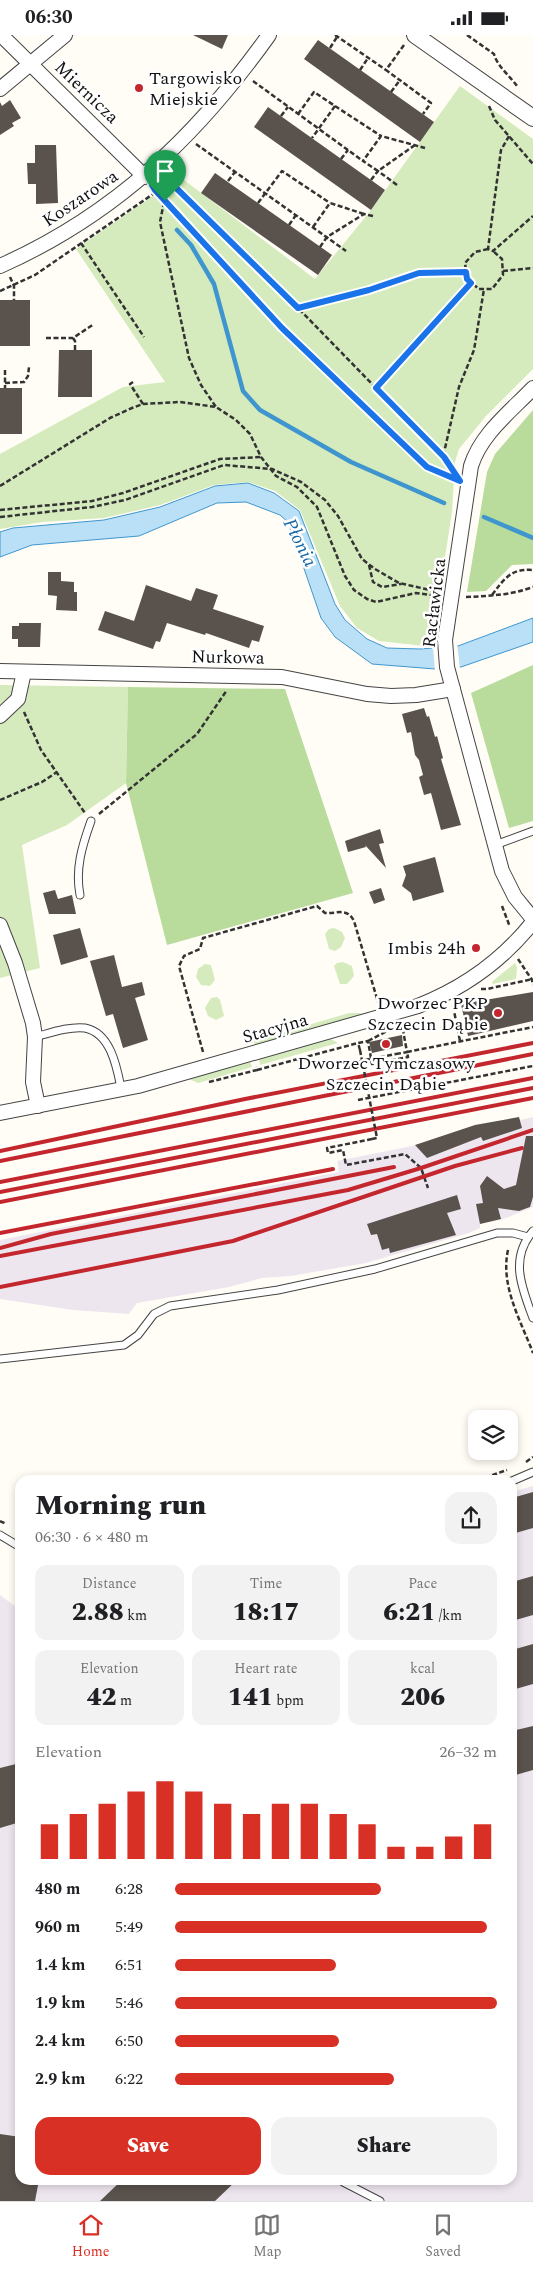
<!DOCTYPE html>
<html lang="en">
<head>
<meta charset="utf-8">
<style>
	body { margin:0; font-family:Spectral,serif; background:#f2f2f2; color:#202124; height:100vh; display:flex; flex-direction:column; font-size:19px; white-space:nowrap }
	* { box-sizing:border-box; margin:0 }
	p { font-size:16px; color:#757577 }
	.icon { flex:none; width:28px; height:28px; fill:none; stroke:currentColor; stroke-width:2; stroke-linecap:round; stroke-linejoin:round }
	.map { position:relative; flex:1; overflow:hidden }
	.drawer { position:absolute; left:15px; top:1440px; width:502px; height:710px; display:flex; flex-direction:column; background:#fff; border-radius:15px; box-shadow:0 2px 8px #0003 }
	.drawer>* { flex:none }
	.fabs { position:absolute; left:468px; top:1375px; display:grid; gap:10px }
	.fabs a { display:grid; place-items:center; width:50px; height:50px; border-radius:10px; background:#fff; box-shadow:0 2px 8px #0003; font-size:25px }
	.pin { position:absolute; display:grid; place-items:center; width:42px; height:42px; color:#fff; margin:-51px -21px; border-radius:50% 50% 50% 0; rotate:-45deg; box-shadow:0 0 5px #0007 }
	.pin .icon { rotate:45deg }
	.round { display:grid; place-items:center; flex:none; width:52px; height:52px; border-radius:15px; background:#f2f2f2 }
	.overview { display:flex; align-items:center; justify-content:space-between; height:85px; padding:0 20px }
	h1 { font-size:28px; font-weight:800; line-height:38px }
	.stats { display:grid; grid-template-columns:repeat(3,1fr); gap:8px; height:85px; padding:5px 20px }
	.stats div { display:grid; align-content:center; border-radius:12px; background:#f2f2f2; text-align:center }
	.stats b { font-size:25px; font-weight:800 }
	.stats small { font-size:14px; font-weight:400 }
	.stats p { font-size:14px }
	.chart { height:140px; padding:10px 20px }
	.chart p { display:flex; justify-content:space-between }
	.chart svg { width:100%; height:90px; margin-top:5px; stroke:#d93025; stroke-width:6 }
	.action { display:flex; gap:10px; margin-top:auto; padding:10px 20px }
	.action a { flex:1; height:58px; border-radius:15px; background:#d93025; color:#fff; font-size:20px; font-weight:800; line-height:58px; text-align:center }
	.action a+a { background:#f2f2f2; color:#202124 }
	ul { padding:0 20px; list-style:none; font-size:16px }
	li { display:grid; grid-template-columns:80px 60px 1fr; align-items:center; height:38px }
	li i { height:12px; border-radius:6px; background:#d93025 }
	.status { display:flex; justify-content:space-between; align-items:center; height:35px; padding:0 25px; background:#fff; direction:ltr }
	.status svg { height:14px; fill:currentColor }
	.menu { display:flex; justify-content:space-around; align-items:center; height:70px; border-top:1px solid #e0e0e0; background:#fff; font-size:14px; color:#757577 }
	.menu a { display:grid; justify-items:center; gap:2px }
	.menu .on { color:#d93025 }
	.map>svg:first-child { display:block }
	.industrial { fill:#eee6ef }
	.green { fill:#d5ebbd }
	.forest { fill:#b9dc9c }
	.water { fill:#b9e0f7; stroke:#3f96cf }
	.pier { fill:#fffdf5 }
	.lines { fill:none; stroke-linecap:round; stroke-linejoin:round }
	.stream { stroke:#3f96cf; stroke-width:4.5 }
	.building { fill:#5a524d }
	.service-casing { stroke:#444; stroke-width:9 }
	.minor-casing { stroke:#444; stroke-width:16 }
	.tertiary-casing { stroke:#444; stroke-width:18 }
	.path { stroke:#333; stroke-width:2.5; stroke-dasharray:5 2.5; stroke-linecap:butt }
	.service { stroke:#fff; stroke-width:7 }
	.minor { stroke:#fff; stroke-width:14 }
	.tertiary { stroke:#fff; stroke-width:16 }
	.rail { stroke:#c4262e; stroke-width:4 }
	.path-bridge { stroke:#333; stroke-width:2.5; stroke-dasharray:5 2.5; stroke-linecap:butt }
	.route-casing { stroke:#fff; stroke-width:10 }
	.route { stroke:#1a73e8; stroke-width:6 }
	.poi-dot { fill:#c4262e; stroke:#fff; stroke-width:2 }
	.labels { text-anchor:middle; stroke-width:5; stroke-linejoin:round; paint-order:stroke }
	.poi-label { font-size:18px; fill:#111; stroke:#fff; text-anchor:end }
	.street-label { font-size:18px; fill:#111; stroke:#fff }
	.water-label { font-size:19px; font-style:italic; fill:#1768a6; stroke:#fff }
</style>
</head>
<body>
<div class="status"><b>06:30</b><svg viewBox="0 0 49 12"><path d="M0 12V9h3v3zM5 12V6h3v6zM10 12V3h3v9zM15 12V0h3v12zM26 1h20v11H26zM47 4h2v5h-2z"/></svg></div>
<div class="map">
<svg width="533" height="2166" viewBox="0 0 533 2166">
	<rect width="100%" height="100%" fill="#fffdf5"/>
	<!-- industrial -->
	<g class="industrial">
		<polygon points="533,1082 533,1172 501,1185 480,1189 480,1193 469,1198 366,1228 291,1241 262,1243 229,1252 137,1268 129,1279 73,1275 0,1264 0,1205 339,1137 337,1126 417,1110"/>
		<polygon points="533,1451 533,2166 0,2166 0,1560 20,1575 20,2145 512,2145 512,1457"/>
	</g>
	<!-- green -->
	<g class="green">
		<polygon points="460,51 533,104 533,334 486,381 459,414 455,427 452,477 432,606 424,611 379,606 357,593 340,571 300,475 275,456 248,447 214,450 160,470 104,483 42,487 0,494 0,419 123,352 165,347 76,214 180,142 315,244 371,175"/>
		<polygon points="0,650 128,652 126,748 67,790 22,810 40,933 0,943"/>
		<polygon points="334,893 342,897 345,903 341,912 335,916 329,914 325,899 329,894"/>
		<polygon points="343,927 352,931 354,941 347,949 340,949 334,931 337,928"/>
		<polygon points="515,928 517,932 516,944 492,949 493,946"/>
		<polygon points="205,929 211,930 215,945 210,951 201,950 196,942 198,934"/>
		<polygon points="217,962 220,965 224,981 216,985 208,981 205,973 211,963"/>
		<polygon points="349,978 361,978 359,981 255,1011 254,1006"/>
		<polygon points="329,1003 338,1008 260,1030 259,1024"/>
		<polygon points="250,1026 252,1032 198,1048 189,1044"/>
	</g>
	<!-- forest -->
	<g class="forest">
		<polygon points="533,375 533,529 512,530 486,556 467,557 487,437 495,419"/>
		<polygon points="533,630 533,786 509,793 471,658"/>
		<polygon points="128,652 285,654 353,858 167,910 126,748"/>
	</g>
	<!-- water -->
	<polygon class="water" points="248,448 274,458 299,476 335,569 345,585 367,604 387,613 420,614 458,611 533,583 533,607 461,632 435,634 372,629 335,602 321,583 288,487 280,480 246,467 217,468 139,501 32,510 0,522 0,497 13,493 104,485 160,472 215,451"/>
	<!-- pier -->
	<polygon class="pier" points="457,608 460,634 435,636 433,611"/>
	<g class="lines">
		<!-- stream -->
		<g class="stream">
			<polyline points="177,195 191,210 214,249 243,356 260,375 351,427 444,468"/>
			<polyline points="484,482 533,503"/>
		</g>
	</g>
	<!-- building -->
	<g class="building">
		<polygon points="193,0 228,0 222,14"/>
		<polygon points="318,5 434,87 420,107 304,24"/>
		<polygon points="10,65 21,83 12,88 14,91 0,100 0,67 2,71"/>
		<polygon points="268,72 385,155 371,175 254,92"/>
		<polygon points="35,110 56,110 58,168 36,169 36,149 28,149 27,128 35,128"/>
		<polygon points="215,138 332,220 318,240 201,158"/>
		<rect x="0" y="265" width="30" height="46"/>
		<polygon points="59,315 92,315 92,362 58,362"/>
		<rect x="0" y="353" width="22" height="46"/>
		<polygon points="48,537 61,537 61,546 74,547 74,557 77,557 77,576 56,575 57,561 48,560"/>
		<polygon points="146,550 191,566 196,553 218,560 213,574 264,591 259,607 252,605 249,613 206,598 205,600 167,588 160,607 156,606 153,614 98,595 105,576 134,586"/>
		<polygon points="19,588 41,588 40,612 18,612 18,604 12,604 12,591 19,591"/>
		<polygon points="424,673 427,682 429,681 435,702 437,701 443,723 441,724 461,790 441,795 431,758 424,760 419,742 423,740 419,725 415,720 411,697 407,698 402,679"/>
		<polygon points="380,794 384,808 379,809 386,833 365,810 366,812 348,817 345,806"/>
		<polygon points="435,822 444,857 413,866 411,858 402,851 406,840 403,831"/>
		<polygon points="381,853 385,865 374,869 369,857"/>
		<polygon points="55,855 58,864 72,860 76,879 49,879 43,858"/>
		<polygon points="80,893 88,922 61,930 53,900"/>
		<polygon points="114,920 122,952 142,947 145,960 135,963 148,1005 123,1013 113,979 106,981 90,926"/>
		<polygon points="533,957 533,986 468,1001 461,969"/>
		<polygon points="402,1000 403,1011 372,1018 369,1007"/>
		<polygon points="519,1082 522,1093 483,1106 481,1102 427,1123 415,1110 475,1090"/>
		<polygon points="526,1101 533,1101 533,1162 530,1172 519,1176 498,1173 501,1184 480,1189 476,1169 483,1168 480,1151 487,1141 504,1154 516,1150"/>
		<polygon points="457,1160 461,1174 447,1178 456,1200 390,1218 389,1213 382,1215 377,1199 371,1200 367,1189"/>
		<polygon points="533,1457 533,1493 512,1499 512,1463"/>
		<polygon points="533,1541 533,1580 512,1586 512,1547"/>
		<polygon points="533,1609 533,1649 512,1655 512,1615"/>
		<polygon points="533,1691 533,1735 512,1741 512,1696"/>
		<polygon points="20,1728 20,1787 0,1793 0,1733"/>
		<polygon points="0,2099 20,2102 20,2145 39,2145 35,2166 0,2166"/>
		<polygon points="122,2145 237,2145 215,2166 100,2166"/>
	</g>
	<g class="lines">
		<defs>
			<g id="service">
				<polyline points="495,810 533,796"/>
				<path d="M80 860C75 834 82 811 91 786"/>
				<path d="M35 1002C50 998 70 991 85 993 111 998 117 1033 121 1053"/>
				<path d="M533 1196C509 1224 522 1253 533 1283"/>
				<polyline points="0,1324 124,1310 138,1300 154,1279 170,1271 278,1255 375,1234 497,1198 513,1198 528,1202"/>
				<polyline points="512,1446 533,1437"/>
				<polyline points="0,1500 20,1512"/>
				<polyline points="343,2147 380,2166"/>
			</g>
			<g id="minor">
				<polyline points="1,0 145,142"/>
				<polyline points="0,54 65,0"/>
				<path d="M0 231C115 180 197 101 269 0"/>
				<path d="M533 353C510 377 481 399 471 431L445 605 447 632 502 836 515 862 533 884"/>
				<polyline points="0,636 282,642 367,659 391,661 416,660 453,654"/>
				<polyline points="0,681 18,664 24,637"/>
				<polyline points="0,890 15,928 33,988 35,1002 33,1047 38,1071"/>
				<path d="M0 1078 138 1051 418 971C464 953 502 926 533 887"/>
			</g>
			<polyline id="tertiary" points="415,0 533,83"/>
		</defs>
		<!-- service casing -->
		<use href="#service" class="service-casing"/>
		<!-- minor casing -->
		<use href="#minor" class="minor-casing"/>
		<!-- tertiary casing -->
		<use href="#tertiary" class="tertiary-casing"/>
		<!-- path -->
		<g class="path">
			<polyline points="335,0 386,35"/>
			<path d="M467 0 494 19C497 31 510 41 517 51"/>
			<polyline points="404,10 386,35 431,68 423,79"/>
			<polyline points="330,13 337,2"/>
			<polyline points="360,35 368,23"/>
			<polyline points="253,46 363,126"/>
			<polyline points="391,57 400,45"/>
			<polyline points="335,71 381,101"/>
			<polyline points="489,71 495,85 533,129"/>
			<polyline points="298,79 314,57 335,71 312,103"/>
			<polyline points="281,81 288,72"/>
			<polyline points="509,101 501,115 488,214 493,216 533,181"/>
			<polyline points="196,109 346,216"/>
			<polyline points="415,110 378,136 363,126 381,101 425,113"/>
			<polyline points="341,124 348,115"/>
			<polyline points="164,141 298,273"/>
			<polyline points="371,145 378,136 397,150"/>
			<polyline points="228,146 235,137"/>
			<polyline points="154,153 282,293 427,432 456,444"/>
			<polyline points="164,167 160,187 189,323 201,350 216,372"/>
			<polyline points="258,168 282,136 330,168"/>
			<polyline points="289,190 296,180"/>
			<polyline points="313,192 330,168 364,179"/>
			<polyline points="81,208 144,302"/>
			<polyline points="320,212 327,202 364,179 373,181"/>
			<polyline points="488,214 475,217 465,228 467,244 479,254 492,254 503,240 502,224 493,216"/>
			<polyline points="503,236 533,233"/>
			<polyline points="10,242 14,251 14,265"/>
			<polyline points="471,247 376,353 443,422 459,352 474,315 484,254"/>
			<polyline points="0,256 35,240 156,157"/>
			<polyline points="46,303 73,303 94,289"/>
			<polyline points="73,303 75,306 75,315"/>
			<polyline points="5,335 5,353"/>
			<polyline points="133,347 130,349 143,369"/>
			<polyline points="5,348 24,347 28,341 29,332"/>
			<polyline points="376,353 298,273 369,255 419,238 466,237"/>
			<polyline points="444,422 455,438"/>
			<polyline points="0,451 110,383 132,373 143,369 180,367 216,372 236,385 250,399 261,422 276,441 297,452 317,472 345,541 354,555 367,564 376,567 416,558 438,561"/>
			<polyline points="0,475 92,466 123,458 220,424 261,422"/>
			<polyline points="0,482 92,472 125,465 224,430 272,434 301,447 325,465 338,481 362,524 375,534 399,548 439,557"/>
			<polyline points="369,530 373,547 382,552 401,549"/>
			<path d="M492 560C504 544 511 533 533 535"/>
			<path d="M466 562C489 561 511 560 533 552"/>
			<polyline points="24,677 41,715 85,778"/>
			<polyline points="0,765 42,747 57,737"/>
			<polyline points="99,779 197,699 227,655"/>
			<polyline points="502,871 510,892"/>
			<polyline points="518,924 532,945 533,950"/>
			<polyline points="481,954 487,954 533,944"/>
			<polyline points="453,971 460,1006"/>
			<polyline points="368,1006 389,995"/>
			<polyline points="360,1015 358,1008 368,1006 372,1029 408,1022 407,1017 533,992"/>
			<path d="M203 1017 179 931 184 921 200 914 203 903 317 871 325 878C337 879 347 872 354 886L378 967"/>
			<polyline points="396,1019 407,1017 402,990"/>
			<polyline points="328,1033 365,1025"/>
			<polyline points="257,1035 358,1008"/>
			<polyline points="209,1047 257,1035 256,1032"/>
			<polyline points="358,1065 533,1031"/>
			<polyline points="372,1104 327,1113 328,1118 343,1115 346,1130 405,1119 421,1133 428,1153"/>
			<path d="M508 1215C500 1251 521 1286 533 1318"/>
			<polyline points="526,1427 533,1422"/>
			<polyline points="478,1445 507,1435"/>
			<polyline points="0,1486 6,1489"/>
		</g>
		<!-- service -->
		<use href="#service" class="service"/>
		<!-- minor -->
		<use href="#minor" class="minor"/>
		<!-- tertiary -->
		<use href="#tertiary" class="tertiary"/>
		<!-- rail -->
		<g class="rail">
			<polyline points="0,1116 245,1064 533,1008"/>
			<polyline points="0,1126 533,1019"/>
			<polyline points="0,1147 533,1043"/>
			<polyline points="0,1157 533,1053"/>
			<polyline points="0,1167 533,1063"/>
			<polyline points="0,1198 333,1134"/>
			<polyline points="0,1213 51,1199 394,1132"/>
			<polyline points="0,1221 348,1155 421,1133 533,1095"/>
			<polyline points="0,1252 233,1206 455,1131 522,1113"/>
		</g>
		<!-- path-bridge -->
		<g class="path-bridge">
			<polyline points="360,1015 377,1103 372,1104"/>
			<polyline points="365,1025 396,1019"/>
		</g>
	</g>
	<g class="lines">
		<defs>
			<polygon id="route" points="164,141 298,273 369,255 419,238 466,237 467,244 471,248 376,353 444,422 460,446 427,432 282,293 155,155 152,150"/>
		</defs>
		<!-- route casing -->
		<use href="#route" class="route-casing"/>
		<!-- route -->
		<use href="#route" class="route"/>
	</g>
	<!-- markers -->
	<g class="poi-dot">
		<circle cx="139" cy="53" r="5"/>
		<circle cx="476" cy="913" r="5"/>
		<circle cx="498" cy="978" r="5"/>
		<circle cx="386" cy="1009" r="5"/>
	</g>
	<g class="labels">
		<!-- poi labels -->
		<g class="poi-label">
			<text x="149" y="49" text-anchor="start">Targowisko<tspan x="149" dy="21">Miejskie</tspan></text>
			<text x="466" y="919">Imbis 24h</text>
			<text x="488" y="974">Dworzec PKP<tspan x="488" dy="21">Szczecin Dąbie</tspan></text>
			<text x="386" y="1034" text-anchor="middle">Dworzec Tymczasowy<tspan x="386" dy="21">Szczecin Dąbie</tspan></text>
		</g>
		<!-- street labels -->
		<g class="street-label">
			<text transform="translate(87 57) rotate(44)" y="6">Miernicza</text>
			<text transform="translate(80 163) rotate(-34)" y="6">Koszarowa</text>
			<text transform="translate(434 568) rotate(-83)" y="6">Racławicka</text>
			<text transform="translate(228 622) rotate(1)" y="6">Nurkowa</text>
			<text transform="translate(275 993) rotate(-16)" y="6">Stacyjna</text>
		</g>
		<!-- water labels -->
		<g class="water-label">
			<text transform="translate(301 507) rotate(63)" y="7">Płonia</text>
		</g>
	</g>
</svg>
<div class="fabs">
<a><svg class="icon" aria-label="layers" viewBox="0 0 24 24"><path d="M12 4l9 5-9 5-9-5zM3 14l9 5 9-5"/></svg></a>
</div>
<div class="pin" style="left:165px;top:166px;background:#1e9e55"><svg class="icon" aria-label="arrive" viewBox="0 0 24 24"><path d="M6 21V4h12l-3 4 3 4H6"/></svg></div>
<section class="drawer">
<div class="overview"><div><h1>Morning run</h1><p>06:30 · 6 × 480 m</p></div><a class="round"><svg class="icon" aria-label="share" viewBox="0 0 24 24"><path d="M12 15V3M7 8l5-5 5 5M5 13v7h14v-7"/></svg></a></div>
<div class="stats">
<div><p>Distance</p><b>2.88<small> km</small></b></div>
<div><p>Time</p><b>18:17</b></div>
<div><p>Pace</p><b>6:21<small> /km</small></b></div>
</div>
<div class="stats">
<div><p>Elevation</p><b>42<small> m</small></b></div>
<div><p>Heart rate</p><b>141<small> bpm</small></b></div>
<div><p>kcal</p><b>206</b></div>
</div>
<div class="chart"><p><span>Elevation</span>26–32 m</p>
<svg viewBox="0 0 160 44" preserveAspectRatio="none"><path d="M5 44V27M15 44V22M25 44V17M35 44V11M45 44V6M55 44V11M65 44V17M75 44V22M85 44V17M95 44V17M105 44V22M115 44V27M125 44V38M135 44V38M145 44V33M155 44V27"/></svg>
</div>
<ul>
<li><b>480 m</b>6:28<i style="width:64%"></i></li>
<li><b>960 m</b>5:49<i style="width:97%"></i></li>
<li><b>1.4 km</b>6:51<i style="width:50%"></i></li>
<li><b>1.9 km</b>5:46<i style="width:100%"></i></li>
<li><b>2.4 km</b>6:50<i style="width:51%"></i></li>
<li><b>2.9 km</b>6:22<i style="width:68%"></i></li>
</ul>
<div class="action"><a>Save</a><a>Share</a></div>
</section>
</div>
<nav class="menu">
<a class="on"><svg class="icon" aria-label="home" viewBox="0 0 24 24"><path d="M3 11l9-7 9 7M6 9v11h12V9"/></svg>Home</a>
<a><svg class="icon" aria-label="map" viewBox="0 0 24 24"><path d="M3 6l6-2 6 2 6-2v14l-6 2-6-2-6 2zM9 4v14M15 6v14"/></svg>Map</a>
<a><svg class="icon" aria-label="saved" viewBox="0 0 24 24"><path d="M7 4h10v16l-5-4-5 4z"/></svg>Saved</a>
</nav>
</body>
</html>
